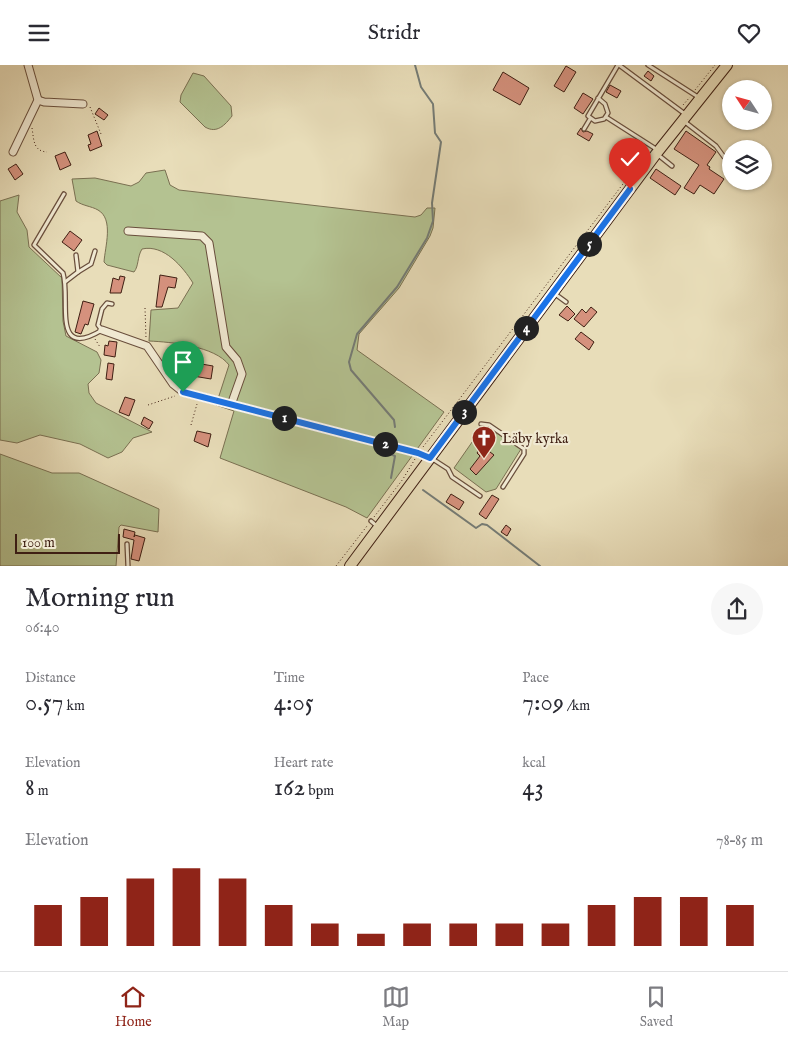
<!DOCTYPE html>
<html lang="en">
<head>
<meta charset="utf-8">
<style>
	body { margin:0; font-family:"IM FELL English",serif; background:#f7f7f7; color:#2b2b33; height:100vh; display:flex; flex-direction:column; font-size:19px; white-space:nowrap }
	* { box-sizing:border-box; margin:0 }
	p { font-size:16px; color:#7c7c81 }
	.icon { flex:none; width:28px; height:28px; fill:none; stroke:currentColor; stroke-width:2; stroke-linecap:round; stroke-linejoin:round }
	.map { position:relative; height:501px; overflow:hidden }
	.details { display:flex; flex-direction:column; background:#fff; flex:1 }
	.details>* { flex:none }
	.needle { width:32px; rotate:306deg }
	.controls { position:absolute; left:722px; top:15px; display:grid; gap:10px }
	.controls a { display:grid; place-items:center; width:50px; height:50px; border-radius:50%; background:#fff; box-shadow:0 1px 4px #0004; font-size:25px }
	.scale { position:absolute; left:15px; bottom:12px; width:105px; box-sizing:border-box; padding-left:5px; border:2px solid #3f1f13; border-top:0; font-size:14px; line-height:18px; white-space:nowrap; color:#3f1f13; -webkit-text-stroke:4px #f0e9d2; paint-order:stroke }
	.pin { position:absolute; display:grid; place-items:center; width:42px; height:42px; color:#fff; margin:-51px -21px; border-radius:50% 50% 50% 0; rotate:-45deg; box-shadow:0 0 5px #0007 }
	.pin .icon { rotate:45deg }
	.km { position:absolute; width:25px; height:25px; margin:-12px; border-radius:50%; background:#222; color:#fff; font-size:14px; line-height:25px; text-align:center }
	.round { display:grid; place-items:center; flex:none; width:52px; height:52px; border-radius:26px; background:#f7f7f7 }
	.head { display:flex; align-items:center; justify-content:space-between; height:85px; padding:0 25px }
	h1 { font-size:28px; font-weight:600; line-height:38px }
	.stats { display:grid; grid-template-columns:repeat(3,1fr); gap:8px; height:85px; padding:5px 25px }
	.stats div { display:grid; align-content:center }
	.stats b { font-size:25px; font-weight:600 }
	.stats small { font-size:14px; font-weight:400 }
	.stats p { font-size:14px }
	.chart { height:140px; padding:10px 25px }
	.chart p { display:flex; justify-content:space-between }
	.chart svg { width:100%; height:90px; margin-top:5px; stroke:#8f2418; stroke-width:6 }
	header { display:flex; justify-content:space-between; align-items:center; height:65px; padding:0 25px; background:#fff; font-size:22px; font-weight:600 }
	.menu { display:flex; justify-content:space-around; align-items:center; height:70px; border-top:1px solid #e1e1e2; background:#fff; font-size:14px; color:#7c7c81 }
	.menu a { display:grid; justify-items:center; gap:2px }
	.menu .current { color:#8f2418 }
	.map>svg:first-child { display:block }
	.green { fill:#b4c291; stroke:#7a7052 }
	.lines { fill:none; stroke-linecap:round; stroke-linejoin:round }
	.stream { stroke:#757c76; stroke-width:2 }
	.building { fill:#d5917d; stroke:#3f1f13 }
	.lane-casing { stroke:#694e3c; stroke-width:5.5 }
	.street-casing { stroke:#694e3c; stroke-width:9 }
	.primary-casing { stroke:#3f1f13; stroke-width:12 }
	.path { stroke:#3f1f13; stroke-width:1; stroke-dasharray:1 2.5; stroke-linecap:butt }
	.lane { stroke:#f0e9d2; stroke-width:3 }
	.street { stroke:#f0e9d2; stroke-width:7 }
	.primary { stroke:#e8ddb9; stroke-width:10 }
	.route-casing { stroke:#fff; stroke-width:10 }
	.route { stroke:#1a73e8; stroke-width:6 }
	.labels { text-anchor:middle; stroke-width:4.5; stroke-linejoin:round; paint-order:stroke }
	.poi-label { font-size:14px; fill:#3f1f13; stroke:#f0e9d2; text-anchor:start }
</style>
</head>
<body>
<header><svg class="icon" aria-label="menu" viewBox="0 0 24 24"><path d="M4 6h16M4 12h16M4 18h16"/></svg>Stridr<svg class="icon" aria-label="heart" viewBox="0 0 24 24"><path d="M12 20l-8-8c-3-5 5-10 8-4 3-6 11-1 8 4z"/></svg></header>
<div class="map">
<svg width="788" height="501" viewBox="0 0 788 501">
	<rect width="100%" height="100%" fill="#e8ddb9"/>
	<filter id="stains"><feTurbulence type="fractalNoise" baseFrequency=".004" numOctaves="4"/><feColorMatrix values="0 0 0 0 .2 0 0 0 0 .09 0 0 0 0 .02 0 0 0 .5 -.17"/></filter>
	<radialGradient id="worn" r=".72"><stop offset=".6" stop-color="#630" stop-opacity="0"/><stop offset="1" stop-color="#630" stop-opacity=".3"/></radialGradient>
	<!-- green -->
	<g class="green">
		<path d="M193 8 204 11 231 41 232 51C225 60 217 69 205 62L180 37 181 30Z"/>
		<path d="M165 105 170 120 179 125 415 152 421 150 427 143H435L433 163 430 171 399 223 359 269 357 285 444 347 367 453 346 442 220 393 234 346 216 340 229 300C215 281 171 277 149 276L151 245 178 243 193 218C183 202 164 179 142 184 137 192 139 201 134 207L107 200 104 197C105 182 114 154 98 145 91 141 83 141 76 136L72 114 95 113 131 121 139 117 146 108Z"/>
		<polygon points="19,130 17,147 27,165 29,182 62,213 63,256 66,271 97,287 101,295 99,308 88,319 89,328 96,338 152,367 133,373 122,387 108,393 80,379 40,370 17,378 0,375 0,136"/>
		<polygon points="484,360 521,384 496,424 486,427 454,403"/>
		<polygon points="0,389 52,408 79,408 159,444 158,467 121,460 119,462 116,501 0,501"/>
	</g>
	<g class="lines">
		<!-- stream -->
		<g class="stream">
			<polyline points="395,362 394,355 351,305 349,297 357,269 397,222 427,173 433,156 432,138 441,77 435,68 433,39 421,22 415,0"/>
			<polyline points="387,384 390,389 395,391 391,413"/>
			<polyline points="423,425 476,463 482,459 487,460 540,501"/>
		</g>
	</g>
	<!-- building -->
	<g class="building">
		<polygon points="566,1 576,7 564,27 554,21"/>
		<polygon points="648,6 654,11 651,16 644,11"/>
		<polygon points="503,7 529,23 520,40 493,25"/>
		<polygon points="610,20 621,26 617,33 606,27"/>
		<polygon points="583,28 593,34 583,49 574,43"/>
		<polygon points="99,43 108,50 104,55 95,49"/>
		<polygon points="581,63 583,67 587,66 593,69 589,76 577,69"/>
		<polygon points="97,66 102,81 90,86 88,80 91,79 88,70"/>
		<polygon points="686,66 716,87 707,100 710,102 709,104 724,114 714,129 700,120 694,129 684,123 699,100 674,84"/>
		<polygon points="65,87 71,100 60,105 55,91"/>
		<polygon points="16,99 23,109 15,115 8,104"/>
		<polygon points="656,104 681,121 675,130 650,113"/>
		<polygon points="70,166 82,175 74,186 62,177"/>
		<polygon points="160,210 177,213 175,223 168,222 162,242 156,242"/>
		<polygon points="120,211 125,212 121,228 110,228 113,213 119,215"/>
		<polygon points="83,236 94,239 88,260 85,259 81,269 75,267"/>
		<polygon points="567,241 575,249 568,256 559,250"/>
		<polygon points="591,242 597,247 584,262 574,254 582,244 586,248"/>
		<polygon points="581,267 594,277 589,285 575,274"/>
		<polygon points="109,276 117,277 115,292 104,290 105,280 108,281"/>
		<polygon points="174,280 192,284 190,297 213,301 211,314 187,310 186,319 177,315 173,310 176,294 171,293"/>
		<polygon points="108,298 114,299 112,315 106,314"/>
		<polygon points="125,332 135,335 129,351 119,347"/>
		<polygon points="144,352 153,357 149,364 141,359"/>
		<polygon points="197,366 211,369 208,382 194,376"/>
		<polygon points="482,381 494,390 476,410 470,404 480,391 477,388"/>
		<polygon points="451,429 464,437 459,445 446,437"/>
		<polygon points="492,430 499,434 486,454 479,449"/>
		<polygon points="506,460 511,464 507,471 501,467"/>
		<polygon points="124,464 135,467 134,472 135,470 145,473 139,496 131,494 134,475 123,472"/>
	</g>
	<g class="lines">
		<defs>
			<g id="lane">
				<polyline points="619,0 685,49"/>
				<polyline points="648,0 698,32"/>
				<polyline points="598,33 605,39 608,48 604,54 595,56 588,51 618,0"/>
				<polyline points="606,52 656,84"/>
				<polyline points="685,57 716,81 724,92"/>
				<polyline points="584,64 590,54"/>
				<polyline points="657,89 672,101"/>
				<path d="M64 129 34 180 63 208C71 235 51 296 102 265L98 260 102 244 107 238 112 239"/>
				<polyline points="78,207 91,199 95,186"/>
				<polyline points="65,217 78,207 76,190"/>
				<polyline points="555,229 566,237"/>
				<polyline points="481,359 489,360 524,384 524,389 503,422"/>
				<polyline points="431,393 448,404 452,412 480,431"/>
				<polyline points="371,456 378,462"/>
				<polyline points="127,479 128,501"/>
			</g>
			<g id="street">
				<polyline points="38,35 44,37 83,39"/>
				<polyline points="13,87 38,35 28,0"/>
				<polyline points="128,166 202,171 209,178 226,282 237,295 242,309 231,340"/>
				<polyline points="102,265 147,281 173,319 183,327 418,388 430,393"/>
			</g>
			<polyline id="primary" points="350,501 656,89 727,0"/>
		</defs>
		<!-- lane casing -->
		<use href="#lane" class="lane-casing"/>
		<!-- street casing -->
		<use href="#street" class="street-casing"/>
		<!-- primary casing -->
		<use href="#primary" class="primary-casing"/>
		<!-- path -->
		<g class="path">
			<polyline points="695,25 715,0"/>
			<polyline points="683,40 690,32"/>
			<polyline points="90,42 101,69"/>
			<path d="M32 63C34 75 33 86 47 87"/>
			<polyline points="145,243 146,273"/>
			<polyline points="95,274 100,282"/>
			<polyline points="148,340 175,331"/>
			<polyline points="191,360 197,339"/>
			<polyline points="423,382 629,111"/>
			<polyline points="374,452 403,414 415,394"/>
			<polyline points="336,501 367,461"/>
		</g>
		<!-- lane -->
		<use href="#lane" class="lane"/>
		<!-- street -->
		<use href="#street" class="street"/>
		<!-- primary -->
		<use href="#primary" class="primary"/>
	</g>
	<g class="lines">
		<defs>
			<polyline id="route" points="183,327 418,388 430,393 630,124"/>
		</defs>
		<!-- route casing -->
		<use href="#route" class="route-casing"/>
		<!-- route -->
		<use href="#route" class="route"/>
	</g>
	<!-- icons -->
	<defs>
		<symbol id="church-pin" viewBox="-11 -11 22 30"><path d="M0 17L-7.5 6A9.5 9.5 0 1 1 7.5 6Z" fill="#8f2418" stroke="#f0e9d2"/><path d="M-1.2-6h2.4v3.5h3.3v2.4h-3.3V6h-2.4V-.1h-3.3v-2.4h3.3Z" fill="#fff"/></symbol>
	</defs>
	<g fill-rule="evenodd">
		<use href="#church-pin" x="470" y="359" width="28" height="38"/>
	</g>
	<g class="labels">
		<!-- poi labels -->
		<g class="poi-label">
			<text x="502" y="378">Läby kyrka</text>
		</g>
	</g>
	<rect width="100%" height="100%" filter="url(#stains)"/>
	<rect width="100%" height="100%" fill="url(#worn)"/>
</svg>
<div class="controls">
<a><svg class="needle" viewBox="-14 -14 28 28"><path d="M0-13l5 13h-10z" fill="#e53935"/><path d="M0 13l5-13h-10z" fill="#7c7c81"/></svg></a>
<a><svg class="icon" aria-label="layers" viewBox="0 0 24 24"><path d="M12 4l9 5-9 5-9-5zM3 14l9 5 9-5"/></svg></a>
</div>
<div class="scale">100 m</div>
<div class="pin" style="left:183px;top:327px;background:#1e9e55"><svg class="icon" aria-label="arrive" viewBox="0 0 24 24"><path d="M6 21V4h12l-3 4 3 4H6"/></svg></div>
<div class="pin" style="left:630px;top:124px;background:#d93025"><svg class="icon" aria-label="check" viewBox="0 0 24 24"><path d="M5 12l5 5 9-10"/></svg></div>
<b class="km" style="left:284px;top:353px">1</b>
<b class="km" style="left:385px;top:379px">2</b>
<b class="km" style="left:464px;top:347px">3</b>
<b class="km" style="left:526px;top:263px">4</b>
<b class="km" style="left:589px;top:179px">5</b>
</div>
<section class="details">
<div class="head"><div><h1>Morning run</h1><p>06:40</p></div><a class="round"><svg class="icon" aria-label="share" viewBox="0 0 24 24"><path d="M12 15V3M7 8l5-5 5 5M5 13v7h14v-7"/></svg></a></div>
<div class="stats">
<div><p>Distance</p><b>0.57<small> km</small></b></div>
<div><p>Time</p><b>4:05</b></div>
<div><p>Pace</p><b>7:09<small> /km</small></b></div>
</div>
<div class="stats">
<div><p>Elevation</p><b>8<small> m</small></b></div>
<div><p>Heart rate</p><b>162<small> bpm</small></b></div>
<div><p>kcal</p><b>43</b></div>
</div>
<div class="chart"><p><span>Elevation</span>78–85 m</p>
<svg viewBox="0 0 160 44" preserveAspectRatio="none"><path d="M5 44V24M15 44V20M25 44V11M35 44V6M45 44V11M55 44V24M65 44V33M75 44V38M85 44V33M95 44V33M105 44V33M115 44V33M125 44V24M135 44V20M145 44V20M155 44V24"/></svg>
</div>
</section>
<nav class="menu">
<a class="current"><svg class="icon" aria-label="home" viewBox="0 0 24 24"><path d="M3 11l9-7 9 7M6 9v11h12V9"/></svg>Home</a>
<a><svg class="icon" aria-label="map" viewBox="0 0 24 24"><path d="M3 6l6-2 6 2 6-2v14l-6 2-6-2-6 2zM9 4v14M15 6v14"/></svg>Map</a>
<a><svg class="icon" aria-label="saved" viewBox="0 0 24 24"><path d="M7 4h10v16l-5-4-5 4z"/></svg>Saved</a>
</nav>
</body>
</html>
